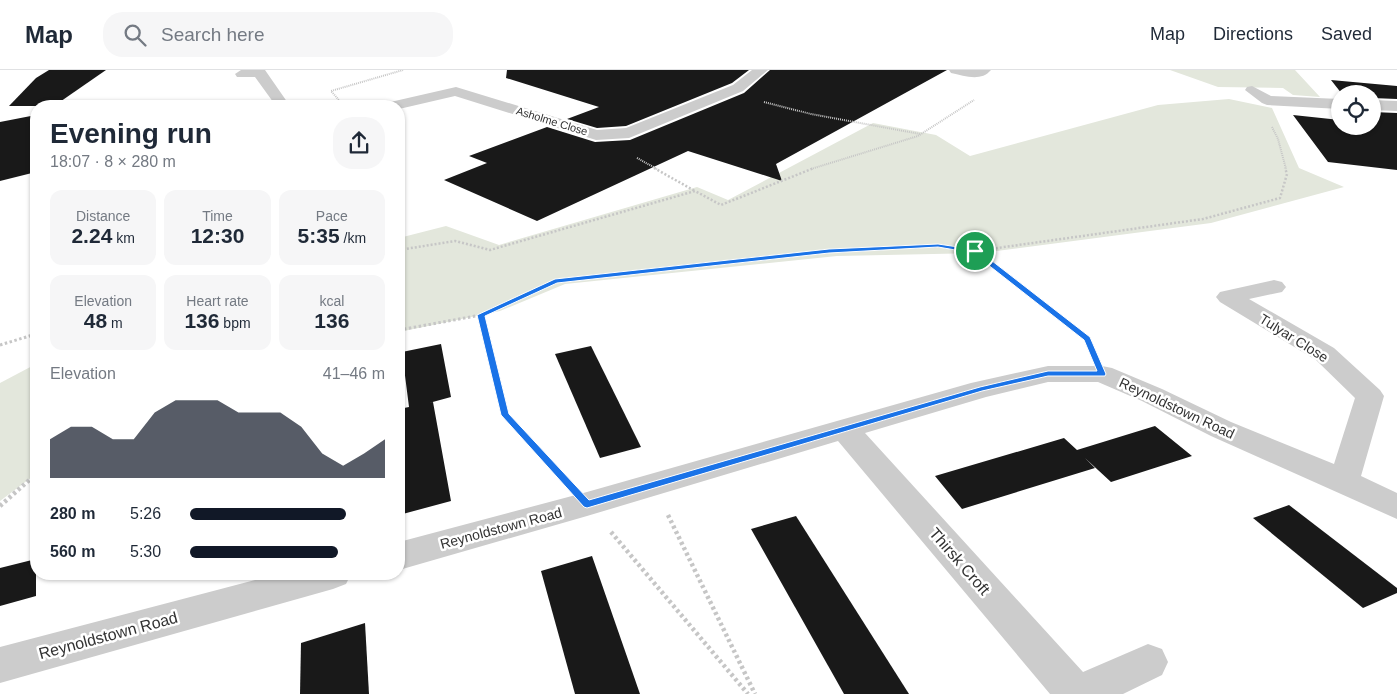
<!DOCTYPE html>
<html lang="en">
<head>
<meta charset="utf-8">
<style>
	body { margin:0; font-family:Arial,sans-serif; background:#f6f6f7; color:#1f2937; height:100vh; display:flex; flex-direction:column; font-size:19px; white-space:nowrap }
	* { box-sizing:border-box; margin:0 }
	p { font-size:16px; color:#747a83 }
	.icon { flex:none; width:28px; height:28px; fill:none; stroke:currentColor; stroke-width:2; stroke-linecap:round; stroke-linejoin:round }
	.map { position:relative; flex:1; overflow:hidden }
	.panel { position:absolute; left:30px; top:30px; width:375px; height:480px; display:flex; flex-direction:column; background:#fff; border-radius:20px; box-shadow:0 1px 4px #0004 }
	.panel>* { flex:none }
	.controls { position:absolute; left:1331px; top:15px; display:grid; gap:10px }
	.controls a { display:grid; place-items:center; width:50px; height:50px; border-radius:50%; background:#fff; box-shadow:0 1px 4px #0004; font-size:25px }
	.pin { position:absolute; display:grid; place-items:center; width:42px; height:42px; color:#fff; margin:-21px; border:2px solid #fff; border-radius:50%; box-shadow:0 1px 5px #0007 }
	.round { display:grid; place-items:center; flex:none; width:52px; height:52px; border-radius:20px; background:#f6f6f7 }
	.headline { display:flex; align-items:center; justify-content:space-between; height:85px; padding:0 20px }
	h1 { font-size:28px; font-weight:800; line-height:38px }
	.metrics { display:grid; grid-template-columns:repeat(3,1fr); gap:8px; height:85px; padding:5px 20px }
	.metrics div { display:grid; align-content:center; border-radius:12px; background:#f6f6f7; text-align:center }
	.metrics b { font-size:21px; font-weight:800 }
	.metrics small { font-size:14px; font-weight:400 }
	.metrics p { font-size:14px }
	.chart { height:140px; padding:10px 20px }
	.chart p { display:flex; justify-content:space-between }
	.chart svg { width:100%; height:90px; margin-top:5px; fill:#111827; opacity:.7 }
	ul { padding:0 20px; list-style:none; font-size:16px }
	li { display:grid; grid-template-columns:80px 60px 1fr; align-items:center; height:38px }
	li i { height:12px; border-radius:6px; background:#111827 }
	header { display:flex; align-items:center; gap:30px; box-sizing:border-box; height:70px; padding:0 25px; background:#fff; border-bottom:1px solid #e0e1e3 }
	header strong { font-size:24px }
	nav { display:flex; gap:28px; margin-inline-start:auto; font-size:18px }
	.search { width:350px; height:45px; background:#f6f6f7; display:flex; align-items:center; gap:12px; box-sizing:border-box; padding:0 18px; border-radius:20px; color:#747a83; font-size:19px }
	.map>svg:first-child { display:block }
	.green { fill:#e3e7dc }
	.building { fill:#191919 }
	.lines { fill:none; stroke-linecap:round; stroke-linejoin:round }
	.path-far3 { stroke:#c6c6c6; stroke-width:2; stroke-dasharray:1 1; stroke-linecap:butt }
	.path-far2 { stroke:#c6c6c6; stroke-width:2.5; stroke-dasharray:2 2; stroke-linecap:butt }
	.path-far1 { stroke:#c6c6c6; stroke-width:3; stroke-dasharray:2.5 2.5; stroke-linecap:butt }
	.path { stroke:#c6c6c6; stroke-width:4.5; stroke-dasharray:3 3; stroke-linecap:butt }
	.minor { fill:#ccc; fill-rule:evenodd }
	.route { fill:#1a73e8; stroke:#fff; fill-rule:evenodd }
	.labels { text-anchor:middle; stroke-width:5; stroke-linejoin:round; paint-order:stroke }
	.far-street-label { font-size:11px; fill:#323232; stroke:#fff }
	.street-label { font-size:14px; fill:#323232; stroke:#fff }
	.near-street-label { font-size:16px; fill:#323232; stroke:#fff }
</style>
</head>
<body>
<header>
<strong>Map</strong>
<div class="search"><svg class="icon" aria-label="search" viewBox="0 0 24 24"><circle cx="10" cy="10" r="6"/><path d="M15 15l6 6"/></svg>Search here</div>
<nav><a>Map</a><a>Directions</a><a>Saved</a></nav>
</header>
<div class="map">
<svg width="1397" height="624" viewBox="0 0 1397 624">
	<rect width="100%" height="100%" fill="#fff"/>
	<!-- green -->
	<g class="green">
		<polygon points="1170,0 1295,0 1320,27 1293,25 1283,18 1218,17"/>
		<polygon points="1229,29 1272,38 1299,98 1344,117 1211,153 981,183 837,186 565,214 500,241 399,262 399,168 446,156 499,175 697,117 728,130 873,53 936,65 970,86 1158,35"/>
		<polygon points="36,294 36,404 0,431 0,313"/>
	</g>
	<!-- building -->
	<g class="building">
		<polygon points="49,0 106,0 54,36 9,36 36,8"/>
		<polygon points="507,0 749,0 732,13 626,56 597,58 567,49 599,37 506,8"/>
		<polygon points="770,0 947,0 776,94 782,111 688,81 537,151 444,110 487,93 469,86 547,57 595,72 630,70 744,23"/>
		<polygon points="1331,10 1397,16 1397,29 1372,28 1372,24 1342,24"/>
		<polygon points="1372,42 1397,43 1397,100 1328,92 1293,45 1340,50 1340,56 1372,56"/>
		<polygon points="36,45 36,102 0,111 0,52"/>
		<polygon points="441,274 451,327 429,333 433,332 451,431 399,445 399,339 409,337 402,282"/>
		<polygon points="591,276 641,377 600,388 555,284"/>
		<polygon points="1155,356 1192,386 1111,412 1085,388 1095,398 962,439 935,406 1064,368 1077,380"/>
		<polygon points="1289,435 1397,518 1397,523 1363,538 1253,448"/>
		<polygon points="796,446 909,624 844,624 751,459"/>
		<polygon points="592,486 640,624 575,624 541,501"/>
		<polygon points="36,489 36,526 0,536 0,498"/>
		<polygon points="365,553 369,624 300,624 301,573"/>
	</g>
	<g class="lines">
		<!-- path-far3 -->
		<g class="path-far3">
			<polyline points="764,32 811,44 920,64"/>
			<polyline points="344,36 331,21 403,0"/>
			<polyline points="1272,57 1278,69 1286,99"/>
			<polyline points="637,88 657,99"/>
			<polyline points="811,99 918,66 974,30"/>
		</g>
		<!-- path-far2 -->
		<g class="path-far2">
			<polyline points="654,98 695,121"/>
			<polyline points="399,180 455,171 490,180 695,121 721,135 814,98"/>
			<polyline points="976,181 1203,149 1280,128 1287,104 1285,98"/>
			<polyline points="516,229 555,211 829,181 938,176 975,181 1036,229"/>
		</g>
		<!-- path-far1 -->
		<g class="path-far1">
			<polyline points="1034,228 1087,269 1089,273"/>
			<polyline points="481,245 505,345 555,400"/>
			<polyline points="399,260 481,245 519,228"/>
			<polyline points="0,275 36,264"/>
		</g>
		<!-- path -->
		<g class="path">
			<polyline points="554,398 560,405"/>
			<polyline points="0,436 36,404"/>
			<polyline points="668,445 755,624"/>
			<polyline points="611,462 748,624"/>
		</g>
		<!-- minor -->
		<g class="minor">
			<polygon points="241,0 265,0 290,36 276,36 255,7 237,7 235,4"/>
			<polygon points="752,0 768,0 743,21 629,68 596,70 455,26 399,39 399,36 383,36 386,33 456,17 597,60 626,58 733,15"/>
			<path d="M949 0H991C981 12 965 6 951 3Z"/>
			<polygon points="1252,16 1271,26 1340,29 1340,39 1267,35 1262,33 1245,20 1247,17"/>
			<polygon points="1372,30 1397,31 1397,41 1372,40"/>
			<polygon points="1274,210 1282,212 1286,217 1282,222 1249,229 1334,278 1380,320 1384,326 1361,406 1397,423 1397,449 1211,366 1142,331 1098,312 1048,312 986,327 865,363 1083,602 1148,574 1162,579 1168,592 1162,605 1123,624 1050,624 838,371 587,446 399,500 399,472 587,422 971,313 1048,296 1102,296 1112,298 1162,319 1231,352 1334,394 1355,328 1316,290 1220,232 1216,227 1220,222"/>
			<polygon points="278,504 351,504 346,514 333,519 0,613 0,577"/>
		</g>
	</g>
	<!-- route -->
	<path class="route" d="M938 174 978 180 1090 267 1106 304 1105 306H1048L982 321 587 438 584 437 501 345 477 245 555 209 829 179ZM938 177 973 183 1084 270 1097 301H1048L980 317 589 430 509 344 485 246 557 213 829 183Z"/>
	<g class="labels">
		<!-- far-street labels -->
		<g class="far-street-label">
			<text transform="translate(552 51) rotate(17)" y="4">Asholme Close</text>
		</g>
		<!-- street labels -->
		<g class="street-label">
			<text transform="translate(1294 268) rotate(32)" y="5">Tulyar Close</text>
			<text transform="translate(1177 338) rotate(25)" y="5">Reynoldstown Road</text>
			<text transform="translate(501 458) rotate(-15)" y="5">Reynoldstown Road</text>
		</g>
		<!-- near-street labels -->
		<g class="near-street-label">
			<text transform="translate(960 491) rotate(49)" y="6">Thirsk Croft</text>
			<text transform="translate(108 565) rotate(-15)" y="6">Reynoldstown Road</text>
		</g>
	</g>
</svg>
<div class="controls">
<a><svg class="icon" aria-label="locate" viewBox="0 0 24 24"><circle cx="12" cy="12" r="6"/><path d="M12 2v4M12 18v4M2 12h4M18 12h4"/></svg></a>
</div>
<div class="pin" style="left:975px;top:181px;background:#1e9e55"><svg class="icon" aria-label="arrive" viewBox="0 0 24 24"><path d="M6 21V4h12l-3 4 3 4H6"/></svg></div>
<section class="panel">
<div class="headline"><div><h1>Evening run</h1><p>18:07 · 8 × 280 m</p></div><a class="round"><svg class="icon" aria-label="share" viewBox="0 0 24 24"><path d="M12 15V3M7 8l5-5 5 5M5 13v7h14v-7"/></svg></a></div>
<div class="metrics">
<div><p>Distance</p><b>2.24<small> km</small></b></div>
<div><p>Time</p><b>12:30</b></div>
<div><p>Pace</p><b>5:35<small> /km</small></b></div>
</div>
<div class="metrics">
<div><p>Elevation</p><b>48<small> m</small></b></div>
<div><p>Heart rate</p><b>136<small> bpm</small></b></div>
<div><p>kcal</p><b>136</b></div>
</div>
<div class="chart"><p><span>Elevation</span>41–46 m</p>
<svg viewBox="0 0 160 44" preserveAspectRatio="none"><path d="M0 44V25L10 19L20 19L30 25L40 25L50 12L60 6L70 6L80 6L90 12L100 12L110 12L120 19L130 32L140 38L150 32L160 25V44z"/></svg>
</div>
<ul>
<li><b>280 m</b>5:26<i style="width:80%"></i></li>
<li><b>560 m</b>5:30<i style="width:76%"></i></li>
</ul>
</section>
</div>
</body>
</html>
